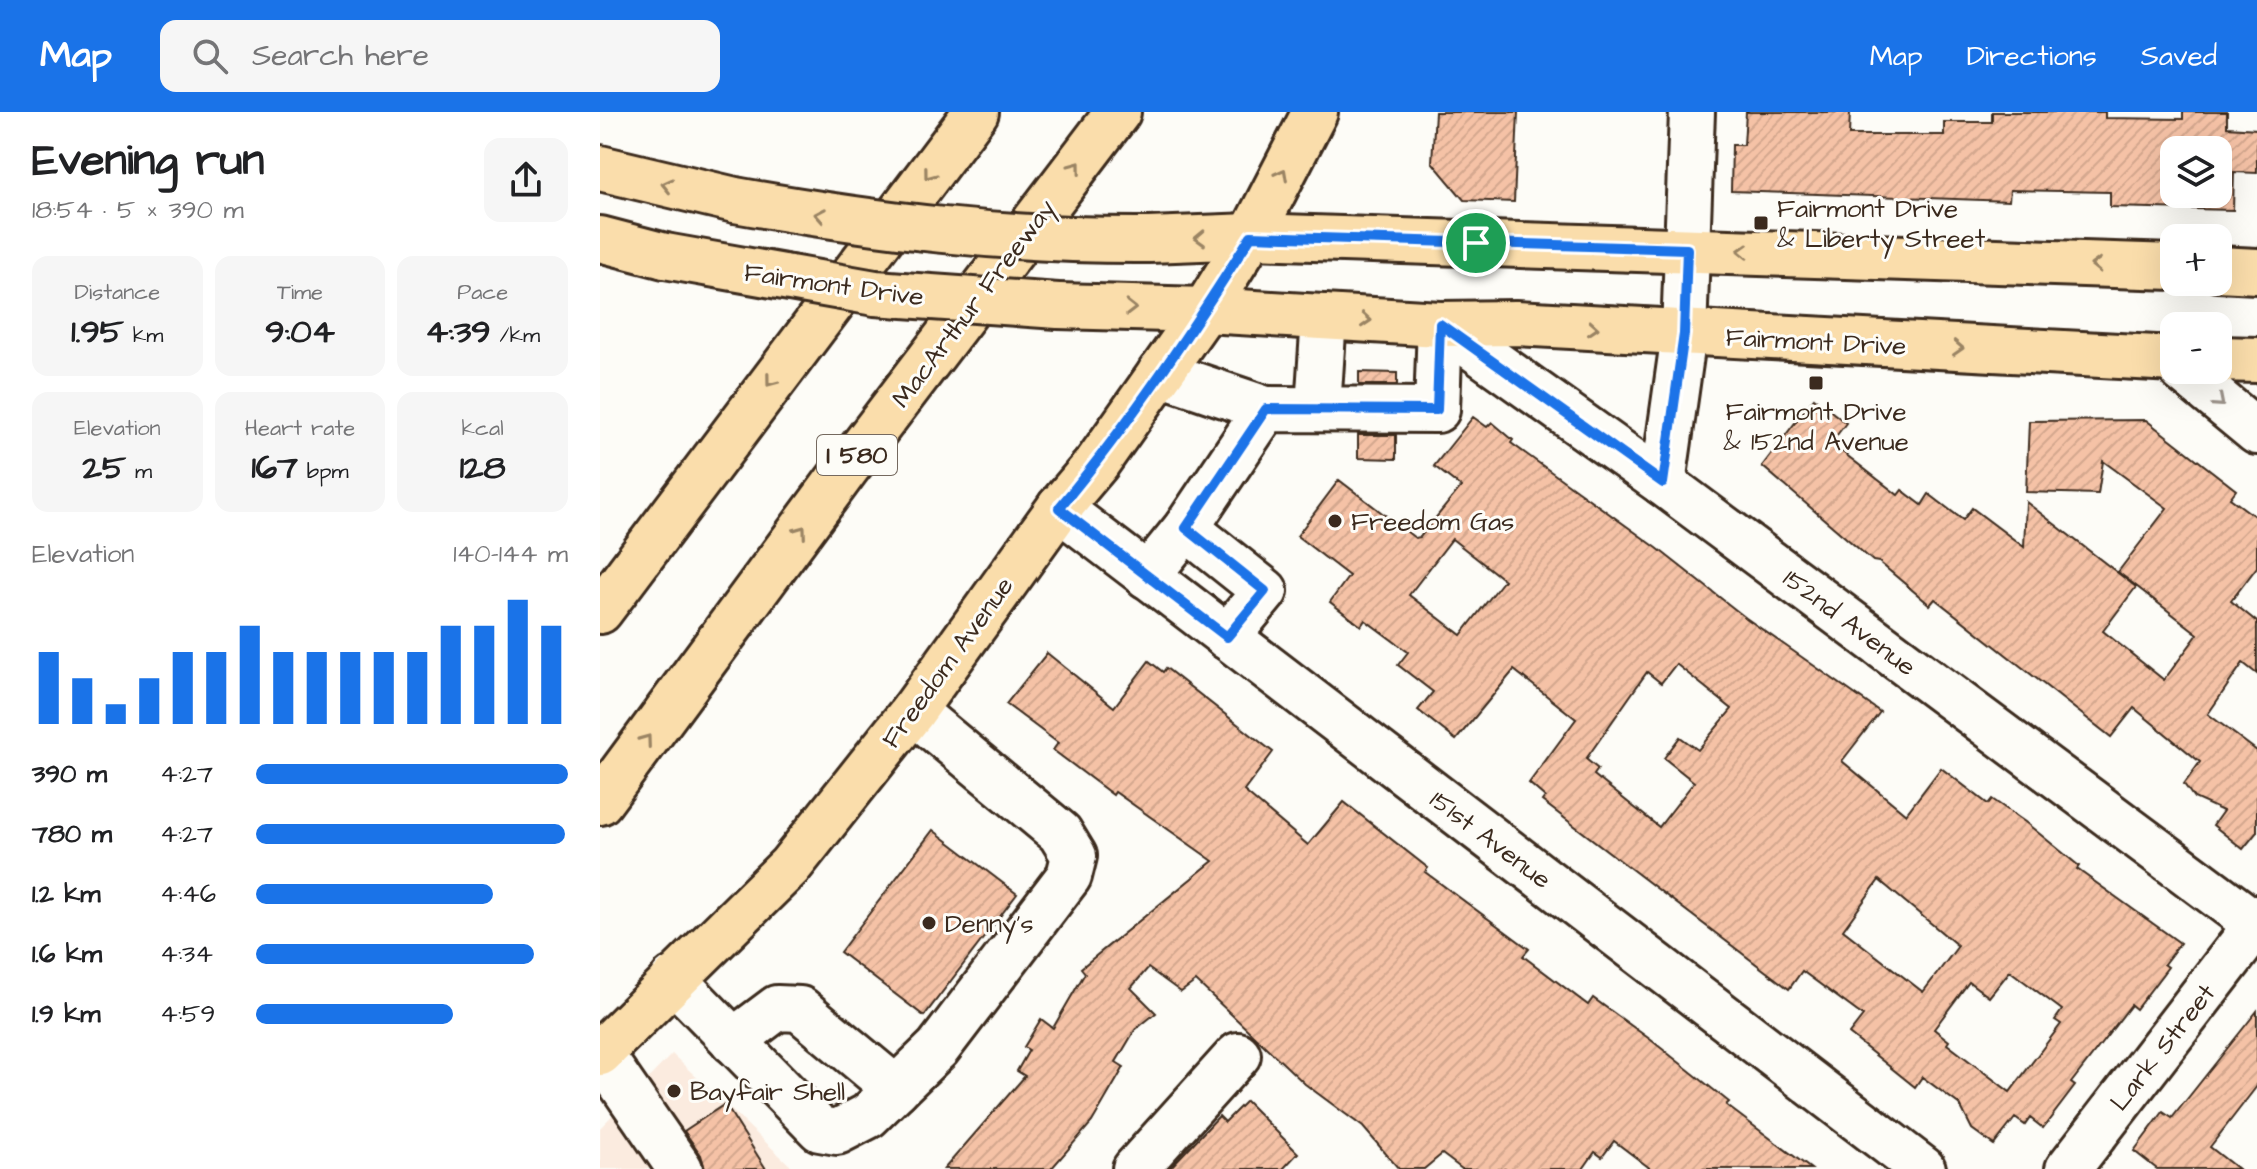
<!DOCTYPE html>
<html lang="en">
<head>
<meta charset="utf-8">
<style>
	body { margin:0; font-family:"Architects Daughter",sans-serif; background:#f6f6f6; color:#202124; height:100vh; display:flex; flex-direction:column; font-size:30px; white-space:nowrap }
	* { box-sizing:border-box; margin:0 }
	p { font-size:26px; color:#757577 }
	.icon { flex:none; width:44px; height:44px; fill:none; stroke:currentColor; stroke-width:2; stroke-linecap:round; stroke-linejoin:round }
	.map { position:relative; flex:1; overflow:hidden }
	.drawer { display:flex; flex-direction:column; background:#fff; width:600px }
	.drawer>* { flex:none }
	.buttons { position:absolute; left:1560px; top:24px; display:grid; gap:16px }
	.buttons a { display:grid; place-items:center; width:72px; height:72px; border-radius:16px; background:#fff; box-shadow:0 8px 32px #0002; font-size:40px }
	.pin { position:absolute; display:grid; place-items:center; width:68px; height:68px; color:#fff; margin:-34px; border:4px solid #fff; border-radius:50%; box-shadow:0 2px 8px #0007 }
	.round { display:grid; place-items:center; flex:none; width:84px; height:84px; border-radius:16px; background:#f6f6f6 }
	.head { display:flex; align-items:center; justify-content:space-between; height:136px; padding:0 32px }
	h1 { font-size:44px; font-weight:700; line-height:60px }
	.stats { display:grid; grid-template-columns:repeat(3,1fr); gap:12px; height:136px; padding:8px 32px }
	.stats div { display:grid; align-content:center; border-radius:16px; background:#f6f6f6; text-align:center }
	.stats b { font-size:34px; font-weight:700 }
	.stats small { font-size:22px; font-weight:400 }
	.stats p { font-size:22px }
	.chart { height:224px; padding:16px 32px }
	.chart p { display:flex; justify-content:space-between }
	.chart svg { width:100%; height:144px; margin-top:8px; stroke:#1a73e8; stroke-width:6 }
	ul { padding:0 32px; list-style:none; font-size:26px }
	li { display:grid; grid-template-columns:128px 96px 1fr; align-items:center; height:60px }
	li i { height:20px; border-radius:10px; background:#1a73e8 }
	header { display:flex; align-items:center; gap:48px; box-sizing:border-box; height:112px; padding:0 40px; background:#1a73e8; color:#fff }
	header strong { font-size:38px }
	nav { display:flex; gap:44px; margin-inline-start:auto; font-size:28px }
	.search { width:560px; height:72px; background:#f6f6f6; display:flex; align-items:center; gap:20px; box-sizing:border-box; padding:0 28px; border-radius:16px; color:#757577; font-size:30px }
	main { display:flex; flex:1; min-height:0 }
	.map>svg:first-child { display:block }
	.built { fill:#fbebdf }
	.building { fill:url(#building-hatch); stroke:#3b2a1e; stroke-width:2; fill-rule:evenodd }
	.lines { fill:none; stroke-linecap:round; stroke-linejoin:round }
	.minor-casing { stroke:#3b2a1e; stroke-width:50 }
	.major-casing { stroke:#3b2a1e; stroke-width:50 }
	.highway-casing { stroke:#3b2a1e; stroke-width:50 }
	.minor { stroke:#fdfcf7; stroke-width:44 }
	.major { stroke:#faddab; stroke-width:44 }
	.highway { stroke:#faddab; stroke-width:44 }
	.major-bridge-casing { stroke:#3b2a1e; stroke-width:50; stroke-linecap:butt }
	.major-bridge { stroke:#faddab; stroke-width:44 }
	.oneway { stroke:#9a8464 }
	.oneway2 { stroke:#9c938a }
	.route-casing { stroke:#fff; stroke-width:16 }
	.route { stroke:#1a73e8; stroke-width:10 }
	.poi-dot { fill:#3b2a1e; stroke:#fdfcf7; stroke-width:3 }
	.labels { text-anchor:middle; stroke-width:6; stroke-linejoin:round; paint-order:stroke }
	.shield { fill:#fdfcf7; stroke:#75695f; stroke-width:2 }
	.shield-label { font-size:24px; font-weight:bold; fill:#3b2a1e }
	.poi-label { font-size:26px; fill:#3b2a1e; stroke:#fdfcf7; text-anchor:start }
	.street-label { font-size:26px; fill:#3b2a1e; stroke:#fdfcf7 }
</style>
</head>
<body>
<header>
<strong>Map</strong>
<div class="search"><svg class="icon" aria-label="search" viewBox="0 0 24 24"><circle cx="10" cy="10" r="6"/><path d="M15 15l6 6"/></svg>Search here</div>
<nav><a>Map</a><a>Directions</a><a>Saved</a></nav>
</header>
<main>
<section class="drawer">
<div class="head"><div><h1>Evening run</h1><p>18:54 · 5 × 390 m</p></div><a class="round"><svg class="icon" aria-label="share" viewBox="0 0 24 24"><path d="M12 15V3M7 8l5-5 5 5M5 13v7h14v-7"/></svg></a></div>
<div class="stats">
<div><p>Distance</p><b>1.95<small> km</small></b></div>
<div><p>Time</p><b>9:04</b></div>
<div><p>Pace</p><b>4:39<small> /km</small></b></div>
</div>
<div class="stats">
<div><p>Elevation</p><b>25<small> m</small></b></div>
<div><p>Heart rate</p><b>167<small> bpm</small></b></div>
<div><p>kcal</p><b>128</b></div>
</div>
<div class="chart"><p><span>Elevation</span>140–144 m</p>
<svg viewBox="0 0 160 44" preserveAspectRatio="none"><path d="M5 44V22M15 44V30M25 44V38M35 44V30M45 44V22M55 44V22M65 44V14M75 44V22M85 44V22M95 44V22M105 44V22M115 44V22M125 44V14M135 44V14M145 44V6M155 44V14"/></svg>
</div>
<ul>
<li><b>390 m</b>4:27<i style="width:100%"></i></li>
<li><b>780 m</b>4:27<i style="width:99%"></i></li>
<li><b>1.2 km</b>4:46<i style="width:76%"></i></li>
<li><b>1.6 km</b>4:34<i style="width:89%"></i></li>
<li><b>1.9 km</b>4:59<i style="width:63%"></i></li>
</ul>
</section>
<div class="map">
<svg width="1657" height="1057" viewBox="0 0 1657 1057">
	<defs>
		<pattern id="building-hatch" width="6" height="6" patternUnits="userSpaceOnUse" patternTransform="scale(2)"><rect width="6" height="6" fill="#f5c2a6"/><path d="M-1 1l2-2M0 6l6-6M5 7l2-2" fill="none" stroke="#d3a78e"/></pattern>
	</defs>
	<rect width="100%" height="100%" fill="#fdfcf7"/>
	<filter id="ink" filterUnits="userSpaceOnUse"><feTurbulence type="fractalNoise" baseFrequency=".0125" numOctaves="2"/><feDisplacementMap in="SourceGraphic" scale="16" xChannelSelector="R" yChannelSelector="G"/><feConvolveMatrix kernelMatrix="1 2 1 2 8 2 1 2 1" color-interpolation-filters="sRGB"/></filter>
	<g filter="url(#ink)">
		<!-- built -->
		<polygon class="built" points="72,942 194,1057 0,1057 0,1016"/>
		<!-- building -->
		<g class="building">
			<polygon points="835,0 918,0 914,90 864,88 832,50"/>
			<path d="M1146 0H1250L1249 23H1344V10H1392V0H1505V6L1583 7V0H1627V15L1657 17V61L1634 60 1633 98 1510 95V80L1410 78 1409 89 1131 79 1132 33H1144ZM1574 38H1618V82H1574Z"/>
			<polygon points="759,260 797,261 797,273 759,273"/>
			<polygon points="1214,286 1246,311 1231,331 1298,383 1302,378 1322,393 1329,382 1363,408 1372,396 1424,435 1426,390 1536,475 1503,519 1564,568 1598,522 1518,460 1567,396 1503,349 1498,382 1426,380 1429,309 1546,308 1636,378 1630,386 1657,406 1657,455 1631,489 1657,510 1657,562 1643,551 1608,602 1657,639 1657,720 1643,737 1613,713 1623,699 1594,686 1584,672 1600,650 1534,596 1511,625 1335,487 1330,493 1279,450 1273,449 1162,354"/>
			<path d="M873 305 887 315 892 310 913 328 911 331 1057 436 1146 506 1280 600 1242 649 1306 702 1341 656 1388 692 1392 687 1425 710 1479 754 1477 757 1580 831 1564 852 1568 855 1536 897 1531 893 1471 971 1475 974 1443 1016 1430 1006 1425 1013 1415 1006 1394 1033 1372 1017 1360 993 1322 965 1315 975 1249 922 1263 904 1202 859 1189 877 942 689 945 685 929 671 976 607 914 558 856 628 818 598 833 580 798 553 808 540 765 508 761 514 730 490 749 464 697 424 739 368 815 426 820 425 861 375 834 354ZM852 427 904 468 861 523 809 483ZM1076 552 1132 597 1098 638 1080 625 1064 646 1094 670 1059 715 994 663 998 657 986 647 1047 560 1061 571ZM1279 768 1358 834 1323 880 1243 818ZM1410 859 1462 898 1455 908 1461 912 1410 980 1347 932 1349 929 1334 917 1369 870 1389 885Z"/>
			<polygon points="758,323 796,323 796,347 758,346"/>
			<polygon points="447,541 514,595 549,549 563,560 566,556 673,640 644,679 708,733 744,690 828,756 825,760 929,837 923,844 988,893 993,886 1051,928 1129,990 1126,993 1211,1057 1051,1057 1014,1029 1002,1045 995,1040 983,1057 862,1057 842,1042 824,1057 799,1057 763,1015 705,972 596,869 581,880 548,856 531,876 556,901 535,918 516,950 524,955 492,1010 451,1057 344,1057 425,964 417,959 429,938 424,935 441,907 453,916 485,861 481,856 613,749 515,680 513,683 453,638 458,631 406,592"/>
			<polygon points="333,718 417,782 324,904 240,840"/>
			<polygon points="1657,899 1657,974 1610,1035 1638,1057 1557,1057 1534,1039 1563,1000 1572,1006"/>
			<polygon points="646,989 698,1041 683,1057 569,1057 619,1004 625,1010"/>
			<polygon points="125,992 166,1057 105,1057 101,1043 84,1019"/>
		</g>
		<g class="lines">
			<defs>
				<g id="minor">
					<polyline points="840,212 1063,371 1657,813"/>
					<polyline points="1582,258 1657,320"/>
					<polyline points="560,261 666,297"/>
					<polyline points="718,296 724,205"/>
					<polyline points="1063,371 1084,222 1092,0"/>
					<polyline points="459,396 1323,1057"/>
					<polyline points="586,416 665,479 627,525"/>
					<polyline points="547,464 586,416 666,297 837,298 840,212"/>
					<polyline points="73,867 220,1017 237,1020 268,1004 338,936 469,764 474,744 460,721 313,599"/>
					<polyline points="133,929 177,896 200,897 296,977"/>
					<polyline points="0,941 80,1057"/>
					<polyline points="535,1057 638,943"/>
					<polyline points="1468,1057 1657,812"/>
				</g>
				<g id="major">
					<polyline points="0,56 135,88"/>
					<polyline points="0,127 65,144"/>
					<polyline points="549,128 651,124 1574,155"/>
					<polyline points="1618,157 1657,159"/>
					<polyline points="458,194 605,198 840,212 916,211 1574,247"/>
					<polyline points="1618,247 1657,248"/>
					<polyline points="0,941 190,754 313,599 459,396 497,351 605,198 651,124"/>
				</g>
				<g id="highway">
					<polyline points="651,124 715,0"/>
					<polyline points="0,499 376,0"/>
					<polyline points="0,690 246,357 518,0"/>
				</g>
			</defs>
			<!-- minor casing -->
			<use href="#minor" class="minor-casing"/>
			<!-- major casing -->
			<use href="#major" class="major-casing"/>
			<!-- highway casing -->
			<use href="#highway" class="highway-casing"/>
			<!-- minor -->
			<use href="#minor" class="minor"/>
			<!-- major -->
			<use href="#major" class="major"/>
			<!-- highway -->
			<use href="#highway" class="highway"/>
			<defs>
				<g id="major-bridge">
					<path d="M135 88C277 113 404 129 549 128"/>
					<polyline points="65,144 275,181 458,194"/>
				</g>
			</defs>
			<!-- major-bridge casing -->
			<use href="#major-bridge" class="major-bridge-casing"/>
			<!-- major-bridge -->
			<use href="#major-bridge" class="major-bridge"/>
		</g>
		<!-- one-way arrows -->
		<defs><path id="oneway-chevron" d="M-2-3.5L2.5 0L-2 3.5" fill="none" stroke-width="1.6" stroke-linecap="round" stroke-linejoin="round" transform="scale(2)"/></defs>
		<g class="oneway">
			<use href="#oneway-chevron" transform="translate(476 55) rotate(-53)"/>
			<use href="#oneway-chevron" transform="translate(329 62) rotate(127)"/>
			<use href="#oneway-chevron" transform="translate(682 62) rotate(-62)"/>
			<use href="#oneway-chevron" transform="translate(67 73) rotate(-167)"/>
			<use href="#oneway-chevron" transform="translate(220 103) rotate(-170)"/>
			<use href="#oneway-chevron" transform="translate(600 126) rotate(178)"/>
			<use href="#oneway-chevron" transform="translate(1143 139) rotate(-178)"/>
			<use href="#oneway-chevron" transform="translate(1496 153) rotate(-178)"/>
			<use href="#oneway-chevron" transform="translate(531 196) rotate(1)"/>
			<use href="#oneway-chevron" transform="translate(766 208) rotate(4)"/>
			<use href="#oneway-chevron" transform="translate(993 216) rotate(4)"/>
			<use href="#oneway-chevron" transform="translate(1358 236) rotate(3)"/>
			<use href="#oneway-chevron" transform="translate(171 269) rotate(127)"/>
			<use href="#oneway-chevron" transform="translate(201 419) rotate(-54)"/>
			<use href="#oneway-chevron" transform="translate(46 628) rotate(-54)"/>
		</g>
		<use class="oneway2" href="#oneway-chevron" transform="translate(1619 290) rotate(41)"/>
	</g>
	<g class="lines" filter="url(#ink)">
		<defs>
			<path id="route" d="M651 124 1087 137 1084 222 1063 371 840 212 837 298 666 297 586 416 665 479 627 525 459 396C530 311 592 218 651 124Z"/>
		</defs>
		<!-- route casing -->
		<use href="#route" class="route-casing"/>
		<!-- route -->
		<use href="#route" class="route"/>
	</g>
	<!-- markers -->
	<g class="poi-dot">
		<rect x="1153" y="103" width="16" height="16" rx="4"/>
		<rect x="1208" y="263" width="16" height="16" rx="4"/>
		<circle cx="735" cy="409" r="8"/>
		<circle cx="329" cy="811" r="8"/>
		<circle cx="74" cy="979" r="8"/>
	</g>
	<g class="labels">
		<!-- shield labels -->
		<rect class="shield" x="217" y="323" width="80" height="40" rx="6"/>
		<g class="shield-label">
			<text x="257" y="351">I 580</text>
		</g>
		<!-- poi labels -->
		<g class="poi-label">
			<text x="1177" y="105">Fairmont Drive<tspan x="1177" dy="30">&amp; Liberty Street</tspan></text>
			<text x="1216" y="308" text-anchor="middle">Fairmont Drive<tspan x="1216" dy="30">&amp; 152nd Avenue</tspan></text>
			<text x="751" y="418">Freedom Gas</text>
			<text x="345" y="820">Denny's</text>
			<text x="90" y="988">Bayfair Shell</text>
		</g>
		<!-- street labels -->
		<g class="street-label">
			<text transform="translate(234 172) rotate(8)" y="9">Fairmont Drive</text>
			<text transform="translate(373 191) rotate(-53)" y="9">MacArthur Freeway</text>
			<text transform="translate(1216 229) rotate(3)" y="9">Fairmont Drive</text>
			<text transform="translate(1250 510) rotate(37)" y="9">152nd Avenue</text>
			<text transform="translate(347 550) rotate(-54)" y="9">Freedom Avenue</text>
			<text transform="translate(891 727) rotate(37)" y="9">151st Avenue</text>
			<text transform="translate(1562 935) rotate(-52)" y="9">Lark Street</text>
		</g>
	</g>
</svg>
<div class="buttons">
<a><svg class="icon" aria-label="layers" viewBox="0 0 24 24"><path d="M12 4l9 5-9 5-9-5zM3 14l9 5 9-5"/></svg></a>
<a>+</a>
<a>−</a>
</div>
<div class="pin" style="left:876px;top:131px;background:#1e9e55"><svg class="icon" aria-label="arrive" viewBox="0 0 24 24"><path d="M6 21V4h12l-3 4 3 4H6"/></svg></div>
</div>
</main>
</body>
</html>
